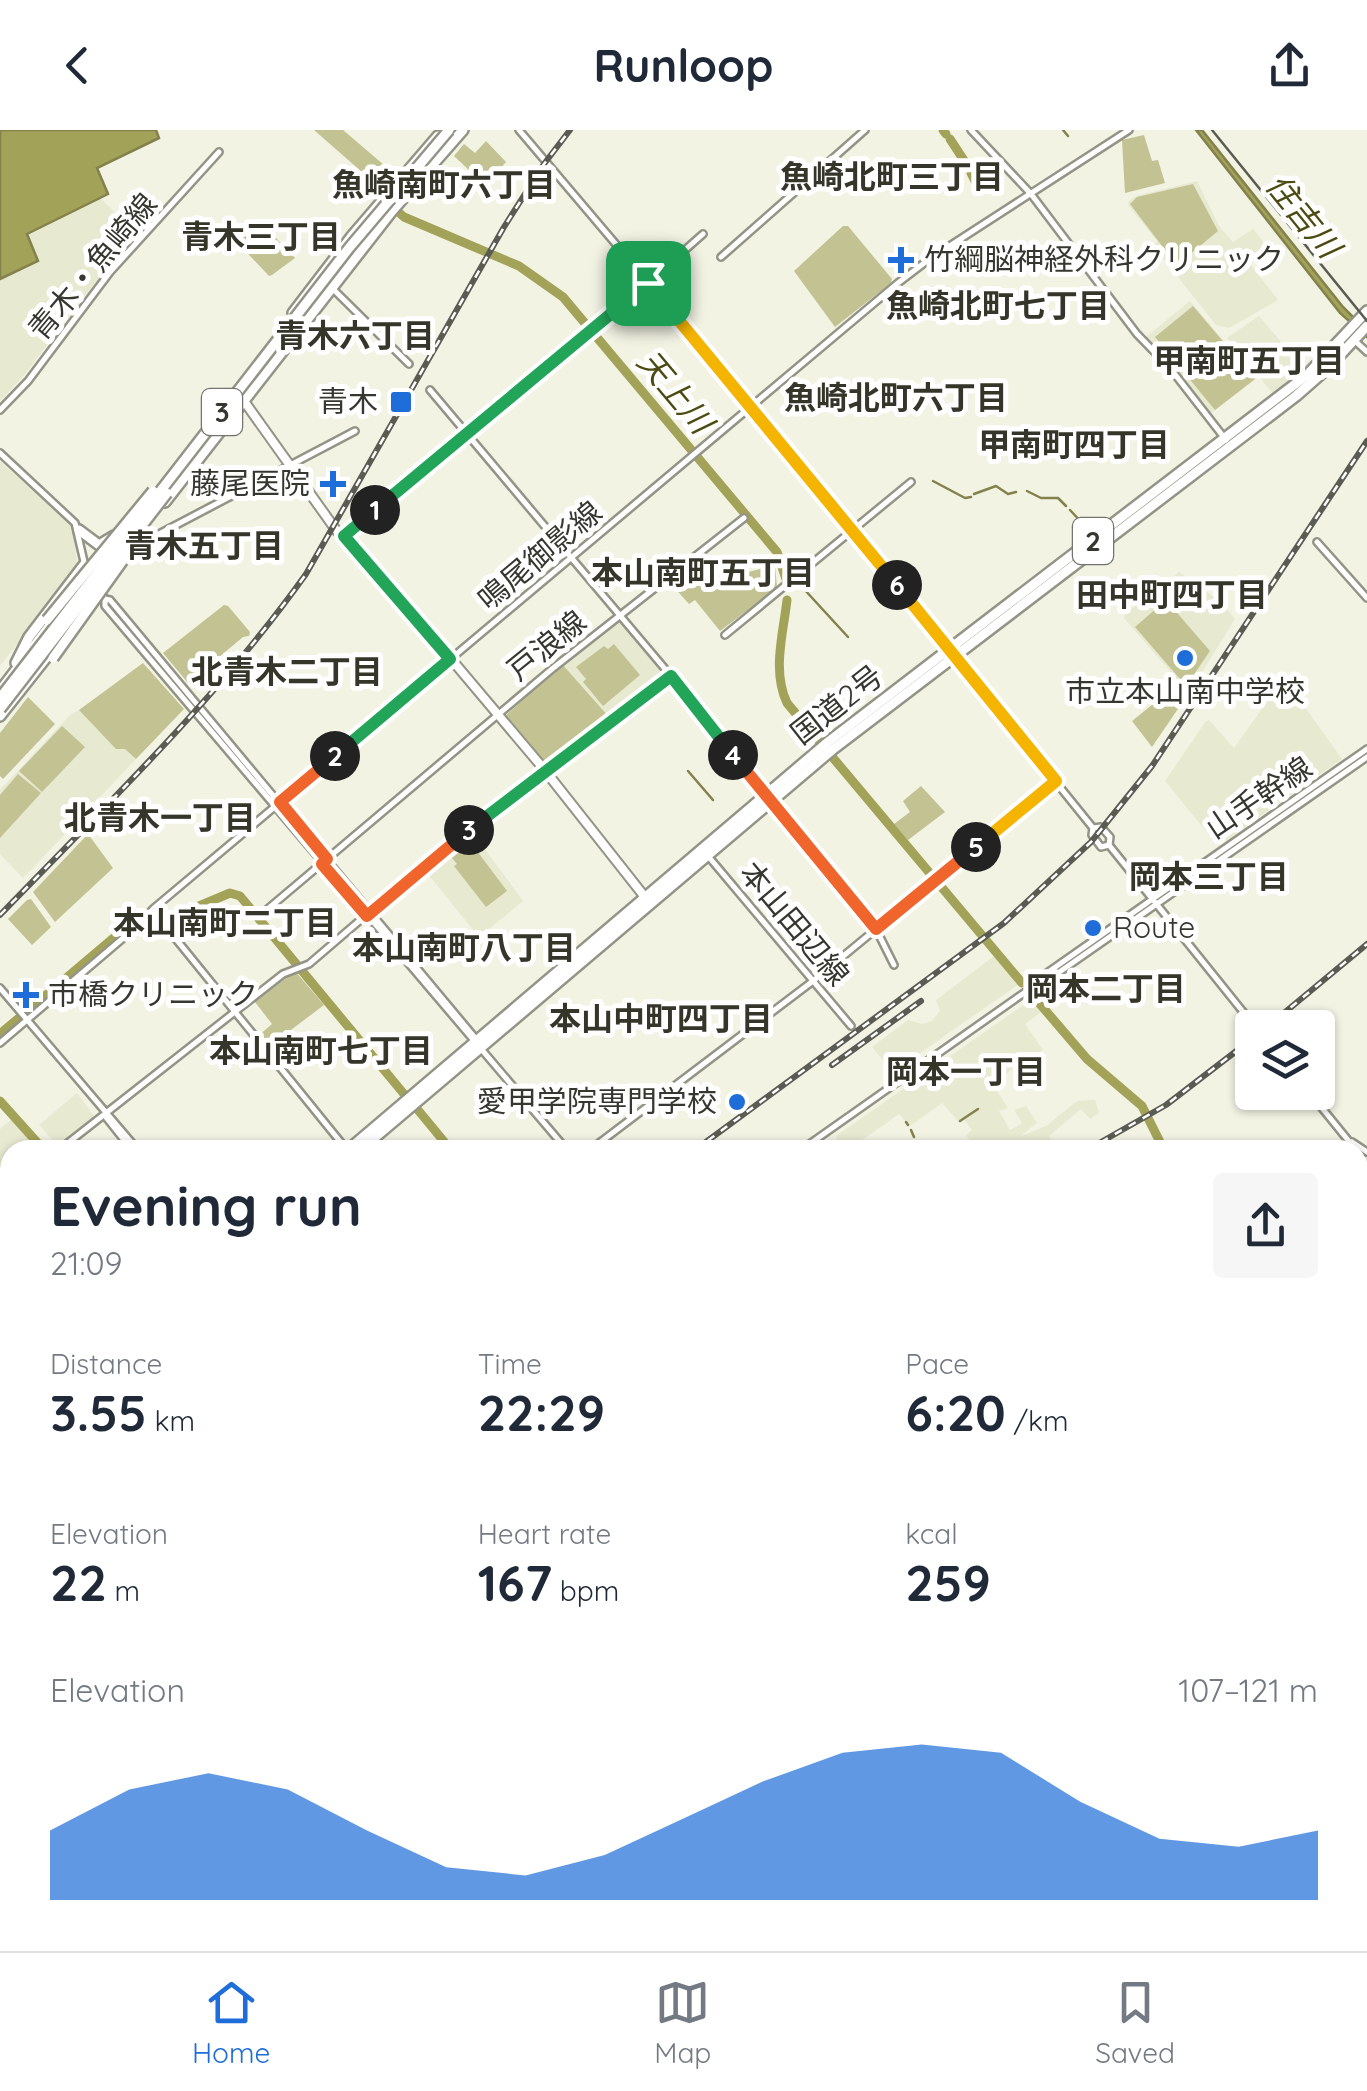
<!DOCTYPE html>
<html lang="en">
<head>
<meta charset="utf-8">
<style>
	body { margin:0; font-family:Quicksand,"Noto Sans JP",sans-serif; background:#f6f6f7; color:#1f2937; height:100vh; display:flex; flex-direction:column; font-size:38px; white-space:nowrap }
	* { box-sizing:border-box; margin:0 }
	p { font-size:32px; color:#747a83 }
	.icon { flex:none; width:55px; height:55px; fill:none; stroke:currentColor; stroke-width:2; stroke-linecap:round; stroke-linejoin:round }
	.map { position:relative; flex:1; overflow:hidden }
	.side { position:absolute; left:0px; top:1010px; width:1368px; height:812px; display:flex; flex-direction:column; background:#fff; border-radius:30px 30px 0 0; box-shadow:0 2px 8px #0004 }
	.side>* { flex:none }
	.buttons { position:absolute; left:1235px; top:880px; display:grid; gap:20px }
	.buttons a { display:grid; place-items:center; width:100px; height:100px; border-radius:10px; background:#fff; box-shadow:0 2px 8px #0004; font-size:50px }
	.pin { position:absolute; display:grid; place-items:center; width:85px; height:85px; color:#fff; margin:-42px; border-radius:20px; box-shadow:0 5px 15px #0006 }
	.km { position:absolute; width:50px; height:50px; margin:-25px; border-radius:50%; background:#222; color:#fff; font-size:28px; line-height:50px; text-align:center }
	.round { display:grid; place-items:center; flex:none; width:105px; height:105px; border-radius:10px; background:#f6f6f7 }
	.overview { display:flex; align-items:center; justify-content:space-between; height:170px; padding:0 50px }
	h1 { font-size:55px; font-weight:700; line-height:75px }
	.figures { display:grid; grid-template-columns:repeat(3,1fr); gap:15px; height:170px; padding:10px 50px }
	.figures div { display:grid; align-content:center }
	.figures b { font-size:50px; font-weight:700 }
	.figures small { font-size:28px; font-weight:400 }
	.figures p { font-size:28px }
	.chart { height:280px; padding:20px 50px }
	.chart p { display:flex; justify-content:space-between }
	.chart svg { width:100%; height:180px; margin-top:10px; fill:#1e6dd8; opacity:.7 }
	header { display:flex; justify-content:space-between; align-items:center; height:130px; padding:0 50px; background:#fff; font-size:45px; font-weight:700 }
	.menu { display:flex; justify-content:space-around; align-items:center; height:140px; border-top:2px solid #e0e1e3; background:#fff; font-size:28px; color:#747a83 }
	.menu a { display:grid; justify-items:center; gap:5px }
	.menu .on { color:#1e6dd8 }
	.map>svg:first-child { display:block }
	.built { fill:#e8e9d1 }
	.green { fill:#c2c292 }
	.water { fill:#a3a259; stroke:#83824d; stroke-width:2.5 }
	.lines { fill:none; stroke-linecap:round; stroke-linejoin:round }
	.stream { stroke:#83824d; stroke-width:2.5 }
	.river { stroke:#a3a259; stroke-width:9 }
	.minor-casing { stroke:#949486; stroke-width:10 }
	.major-casing { stroke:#949486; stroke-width:12 }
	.highway-casing { stroke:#949486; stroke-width:14 }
	.minor { stroke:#fff; stroke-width:5 }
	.major { stroke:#fff; stroke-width:8 }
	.highway { stroke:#fff; stroke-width:9 }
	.tram { stroke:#5a5b53; stroke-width:2.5 }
	.rail-casing { stroke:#5a5b53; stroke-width:6 }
	.rail { stroke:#fff; stroke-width:2.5; stroke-dasharray:8; stroke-linecap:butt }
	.highway-bridge-casing { stroke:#949486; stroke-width:14; stroke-linecap:butt }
	.highway-bridge { stroke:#fff; stroke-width:9 }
	.split-1-casing { stroke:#fff; stroke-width:20 }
	.split-2-casing { stroke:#fff; stroke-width:20 }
	.split-3-casing { stroke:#fff; stroke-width:20 }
	.split-4-casing { stroke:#fff; stroke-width:20 }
	.split-5-casing { stroke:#fff; stroke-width:20 }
	.split-6-casing { stroke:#fff; stroke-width:20 }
	.split-7-casing { stroke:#fff; stroke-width:20 }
	.split-1 { stroke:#22a559; stroke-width:12 }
	.split-2 { stroke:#22a559; stroke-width:12 }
	.split-3 { stroke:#f0652b; stroke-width:12 }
	.split-4 { stroke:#22a559; stroke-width:12 }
	.split-5 { stroke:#f0652b; stroke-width:12 }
	.split-6 { stroke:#f5b400; stroke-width:12 }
	.split-7 { stroke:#f5b400; stroke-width:12 }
	.poi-dot { fill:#1e6dd8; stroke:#fff; stroke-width:4 }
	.labels { text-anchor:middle; stroke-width:10; stroke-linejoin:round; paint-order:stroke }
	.shield { fill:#fff; stroke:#73736f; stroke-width:2.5 }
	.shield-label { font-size:28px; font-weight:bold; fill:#373731 }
	.poi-label { font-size:30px; fill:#373731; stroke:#fff; text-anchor:start }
	.street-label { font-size:30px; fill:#373731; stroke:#fff }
	.neighbourhood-label { font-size:32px; font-weight:bold; fill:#353529; stroke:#fff }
	.water-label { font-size:32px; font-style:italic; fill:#4c4b12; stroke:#fff }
</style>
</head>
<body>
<header><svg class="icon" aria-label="back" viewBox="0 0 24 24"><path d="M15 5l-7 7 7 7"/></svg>Runloop<svg class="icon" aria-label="share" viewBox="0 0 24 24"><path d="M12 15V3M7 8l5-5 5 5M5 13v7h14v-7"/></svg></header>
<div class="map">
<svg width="1367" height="1821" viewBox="0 0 1367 1821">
	<rect width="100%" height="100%" fill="#f2f3e3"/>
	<!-- built -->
	<g class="built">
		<polygon points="1197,51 1219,96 1233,112 1253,99 1266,115 1246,129 1278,170 1229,198 1216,195 1154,117 1157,111 1128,75 1129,71 1136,66"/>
		<polygon points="100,68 136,103 113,129 24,245 0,271 0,149 38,131 26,104"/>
		<polygon points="1190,171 1256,249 1211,283 1147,209 1147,206"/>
		<polygon points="1259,186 1305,240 1274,265 1227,208"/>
		<polygon points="0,331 68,392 75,409 77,437 0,536"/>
		<polygon points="1179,442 1222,473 1235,489 1189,563 1124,488 1125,484"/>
		<polygon points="618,492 622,492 666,544 610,589 562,534"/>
		<polygon points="1284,548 1342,629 1218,716 1165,651 1206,591 1209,590 1234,618"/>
		<polygon points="79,580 116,618 125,619 136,629 23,748 0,724 0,660 70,585"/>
		<polygon points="473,703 523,771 479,807 427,743 427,739"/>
		<polygon points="994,826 1019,854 893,942 872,917 908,890 922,894 932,891 940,881 936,870"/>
		<polygon points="1032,869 1042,881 1025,894 1043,920 1032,929 1021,924 1015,936 994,956 1008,978 999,981 1010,1000 1022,993 1014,980 1026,976 1037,993 1019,1007 1046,996 1077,971 1095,970 1099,983 1090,989 1081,979 1049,1006 1058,1020 977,1020 966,1005 972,1000 963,988 958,991 942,973 910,996 899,984 848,1020 840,1020 836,1006"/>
		<polygon points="77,963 94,986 58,1016 39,995"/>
		<polygon points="12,989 42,1020 10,1020 10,1055 0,1063 0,999"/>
		<polygon points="128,1813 270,1813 255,1821 125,1821"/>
	</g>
	<!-- green -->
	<g class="green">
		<polygon points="314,0 343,0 391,41 378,56"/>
		<polygon points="1144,5 1152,31 1158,30 1165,53 1125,63 1122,10"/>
		<polygon points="486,11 506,32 485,55 454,26 464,14 475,23"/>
		<polygon points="1193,54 1218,101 1183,130 1181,128 1175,133 1130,74 1137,67"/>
		<polygon points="256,92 261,92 295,128 272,145 269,146 237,112"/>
		<polygon points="843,96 848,96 892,149 891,153 835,197 794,141"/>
		<polygon points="1193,176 1255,249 1215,280 1155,207"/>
		<path d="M695 432 708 446 717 438C734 449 757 440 775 434L777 458 720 501 695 470 689 474 672 455V450Z"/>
		<polygon points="1166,470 1210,521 1186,556 1135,497"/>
		<polygon points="224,475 228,476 250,502 249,506 243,507 188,553 163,523"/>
		<polygon points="614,514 640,545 603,576 583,552 586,549 576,537 604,516 608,519"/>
		<polygon points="143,533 184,579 136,629 125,619 116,619 79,580"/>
		<polygon points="562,534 609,587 544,635 503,588"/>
		<polygon points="1174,557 1184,570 1152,617 1132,591"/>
		<polygon points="28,567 55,594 3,649 0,646 0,603"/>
		<polygon points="62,596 85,617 42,662 19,641"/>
		<polygon points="18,644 41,663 0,708 0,665"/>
		<polygon points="921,656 945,682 908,710 894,694 910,682 903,671"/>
		<polygon points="88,704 113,738 55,792 33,762"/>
		<polygon points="471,713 507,761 486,777 454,736 457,734 452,728"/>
		<polygon points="31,769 51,797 32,815 8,789 27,770"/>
		<polygon points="295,841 324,875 267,918 258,906 272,894 255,872"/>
		<polygon points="1367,1427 1367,1821 417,1821 423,1812 1358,1812 1358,1440"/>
	</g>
	<!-- water -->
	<g class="water">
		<polygon points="0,0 156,0 159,8 97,38 108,64 27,104 38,131 0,149"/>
		<polygon points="1196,0 1202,0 1343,177 1367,201 1367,207 1340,183"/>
	</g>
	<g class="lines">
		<!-- stream -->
		<g class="stream">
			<polyline points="1063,0 1068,6"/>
			<polyline points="933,351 965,368 971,367"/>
			<polyline points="1027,361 1041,368 1058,368 1066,376"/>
			<polyline points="974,364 996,356 1008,364 1016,362"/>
			<polyline points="1070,380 1083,394 1096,400"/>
			<polyline points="781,434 848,507"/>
			<polyline points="688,641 713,670"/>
			<polyline points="960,991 978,979"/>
			<polyline points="906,992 908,995"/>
			<polyline points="911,1000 914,1007"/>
			<polyline points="917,1014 919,1019"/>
			<polyline points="653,1015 657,1020"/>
			<polyline points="976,1020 988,1013"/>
			<polyline points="1358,1042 1367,1039"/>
			<polyline points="1358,1157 1367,1161"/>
			<polyline points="783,1812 786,1821"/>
			<polyline points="958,1812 966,1821"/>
		</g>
		<!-- river -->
		<g class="river">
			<polyline points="943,0 946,4"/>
			<polyline points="950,9 967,35"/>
			<polyline points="971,43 975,51"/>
			<polyline points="369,56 404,87 519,136 563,167 777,422 786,449"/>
			<path d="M787 470C783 505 772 541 787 573L1022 853"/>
			<polyline points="156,787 168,789 230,763 240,766 404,964"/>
			<polyline points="1034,867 1087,929 1142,976 1164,1020"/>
			<polyline points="0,904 142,784"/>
			<polyline points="0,971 44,1020"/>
			<polyline points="418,980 451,1020"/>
			<polyline points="1358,1538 1367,1545"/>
			<polyline points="1367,1671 1367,1690"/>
			<polyline points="308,1812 316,1821"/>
		</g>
		<defs>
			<g id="minor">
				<polyline points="519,0 726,244 1093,698 1092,705 1101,717 1109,715"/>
				<polyline points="971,0 1031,64 1137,204 1170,238 1226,310"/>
				<polyline points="721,127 865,0"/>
				<polyline points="332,158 409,234"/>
				<polyline points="1354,210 1367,222"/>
				<polyline points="430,260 671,546 876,799 894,835"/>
				<polyline points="0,280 28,251 110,142 219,22"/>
				<polyline points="0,323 75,393 85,436"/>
				<polyline points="343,406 591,203 703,104"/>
				<polyline points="1317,412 1367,468"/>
				<polyline points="138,415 355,301"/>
				<polyline points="100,463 105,469 105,476 567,1020"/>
				<polyline points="105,469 110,470 476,909"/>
				<polyline points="725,505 911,352"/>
				<polyline points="1093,698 1101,697 1110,707 1109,715 1256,898"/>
				<polyline points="708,726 851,896"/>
				<polyline points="259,783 263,783 552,539 744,388"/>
				<polyline points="143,792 167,798 347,1020"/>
				<polyline points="0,858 138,1020"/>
				<polyline points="1031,858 1034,852 1367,619"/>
				<polyline points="0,913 142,792 153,779 898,153 928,130 1129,0"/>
				<polyline points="1309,962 1356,1020"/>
				<polyline points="105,986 132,1020"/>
				<polyline points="1352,1012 1367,1022"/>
				<polyline points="59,1020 283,844 309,834 421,738 671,546"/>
				<polyline points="590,1020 813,851 1056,651"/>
				<polyline points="801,1020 1031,858 1038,857 1367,627"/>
				<polyline points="1358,1023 1359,1038"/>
				<polyline points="0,1068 10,1060"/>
				<polyline points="0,1089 10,1101"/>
				<polyline points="0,1342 10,1356"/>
				<polyline points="262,1821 277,1812"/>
			</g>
			<polyline id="major" points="244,271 336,400 377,441 543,638 648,771"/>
			<g id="highway">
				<polyline points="293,183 352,106 438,6"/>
				<polyline points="165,372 392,81 463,0"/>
				<polyline points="79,400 99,415 114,406"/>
				<polyline points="16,533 29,507 84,435"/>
				<polyline points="0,561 80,456"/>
				<polyline points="0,586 68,500"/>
				<polyline points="348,1020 828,612 1307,245 1367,181"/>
				<polyline points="360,1020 832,620 1296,266 1329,237 1367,196"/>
				<polyline points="0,1316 10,1308"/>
				<polyline points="0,1325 10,1316"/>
			</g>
		</defs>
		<!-- minor casing -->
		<use href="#minor" class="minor-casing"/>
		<!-- major casing -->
		<use href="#major" class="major-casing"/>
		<!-- highway casing -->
		<use href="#highway" class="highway-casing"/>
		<!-- minor -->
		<use href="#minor" class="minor"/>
		<!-- major -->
		<use href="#major" class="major"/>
		<!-- highway -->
		<use href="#highway" class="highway"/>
		<!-- tram -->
		<polyline class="tram" points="1212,0 1367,191"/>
		<defs>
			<g id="rail">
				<path d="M0 785C106 675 217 569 306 444L504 97 544 34 570 0"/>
				<polyline points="1266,898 1367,814"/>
				<polyline points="832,935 921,871"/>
				<polyline points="695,1020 1004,793 1091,712 1152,636 1367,311"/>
				<polyline points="1087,1020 1166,975 1252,909"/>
				<polyline points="0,1528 10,1521"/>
				<polyline points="0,1724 10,1713"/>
			</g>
		</defs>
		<!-- rail casing -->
		<use href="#rail" class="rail-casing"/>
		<!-- rail -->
		<use href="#rail" class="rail"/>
		<defs>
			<g id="highway-bridge">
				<polyline points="47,490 153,361"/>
				<polyline points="53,528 136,412"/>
				<polyline points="0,568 349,118 449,0"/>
				<polyline points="0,579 167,363"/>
			</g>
		</defs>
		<!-- highway-bridge casing -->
		<use href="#highway-bridge" class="highway-bridge-casing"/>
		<!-- highway-bridge -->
		<use href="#highway-bridge" class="highway-bridge"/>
	</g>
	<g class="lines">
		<defs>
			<polyline id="split-1" points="375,380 648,153"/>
			<polyline id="split-2" points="335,626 450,529 344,406 375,380"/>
			<polyline id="split-3" points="335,626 280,672 327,729 322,734 367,786 469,700"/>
			<polyline id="split-4" points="469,700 671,546 733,625"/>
			<polyline id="split-5" points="733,625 876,799 976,717"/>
			<polyline id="split-6" points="897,455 1056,651 976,717"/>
			<polyline id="split-7" points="648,153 897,455"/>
		</defs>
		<!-- split-1 casing -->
		<use href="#split-1" class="split-1-casing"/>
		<!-- split-2 casing -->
		<use href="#split-2" class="split-2-casing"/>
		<!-- split-3 casing -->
		<use href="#split-3" class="split-3-casing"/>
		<!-- split-4 casing -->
		<use href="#split-4" class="split-4-casing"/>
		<!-- split-5 casing -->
		<use href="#split-5" class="split-5-casing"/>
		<!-- split-6 casing -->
		<use href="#split-6" class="split-6-casing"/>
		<!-- split-7 casing -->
		<use href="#split-7" class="split-7-casing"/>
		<!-- split-1 -->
		<use href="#split-1" class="split-1"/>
		<!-- split-2 -->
		<use href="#split-2" class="split-2"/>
		<!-- split-3 -->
		<use href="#split-3" class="split-3"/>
		<!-- split-4 -->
		<use href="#split-4" class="split-4"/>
		<!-- split-5 -->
		<use href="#split-5" class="split-5"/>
		<!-- split-6 -->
		<use href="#split-6" class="split-6"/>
		<!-- split-7 -->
		<use href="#split-7" class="split-7"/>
	</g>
	<!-- markers -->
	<g class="poi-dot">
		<path d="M896 115h10v10h10v10h-10v10h-10v-10h-10v-10h10z"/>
		<rect x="389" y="260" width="24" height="24" rx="5"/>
		<path d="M328 339h10v10h10v10h-10v10h-10v-10h-10v-10h10z"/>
		<circle cx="1185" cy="528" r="10"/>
		<circle cx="1093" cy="798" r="10"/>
		<path d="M21 850h10v10h10v10h-10v10h-10v-10h-10v-10h10z"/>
		<circle cx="737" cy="972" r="10"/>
	</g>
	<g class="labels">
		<!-- shield labels -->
		<g class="shield">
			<rect x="202" y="259" width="40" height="46" rx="8"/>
			<rect x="1073" y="388" width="40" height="46" rx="8"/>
		</g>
		<g class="shield-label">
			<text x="222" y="292">3</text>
			<text x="1093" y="421">2</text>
		</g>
		<!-- poi labels -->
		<g class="poi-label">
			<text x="924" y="140">竹綱脳神経外科クリニック</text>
			<text x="378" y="282" text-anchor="end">青木</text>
			<text x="310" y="364" text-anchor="end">藤尾医院</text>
			<text x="1185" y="572" text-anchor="middle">市立本山南中学校</text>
			<text x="1113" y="808">Route</text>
			<text x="48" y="875">市橋クリニック</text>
			<text x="717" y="982" text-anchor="end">愛甲学院専門学校</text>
		</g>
		<!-- street labels -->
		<g class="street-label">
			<text transform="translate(93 137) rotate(-50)" y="10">青木・魚崎線</text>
			<text transform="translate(540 426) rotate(-40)" y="10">鳴尾御影線</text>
			<text transform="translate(547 516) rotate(-39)" y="10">戸浪線</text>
			<text transform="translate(837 575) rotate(-38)" y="10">国道2号</text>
			<text transform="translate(1259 668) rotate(-34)" y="10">山手幹線</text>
			<text transform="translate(794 794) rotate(50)" y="10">本山田辺線</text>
		</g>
		<!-- neighbourhood labels -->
		<g class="neighbourhood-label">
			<text x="892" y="58">魚崎北町三丁目</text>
			<text x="444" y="66">魚崎南町六丁目</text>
			<text x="261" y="118">青木三丁目</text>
			<text x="998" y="187">魚崎北町七丁目</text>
			<text x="355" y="217">青木六丁目</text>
			<text x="1249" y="242">甲南町五丁目</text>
			<text x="896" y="279">魚崎北町六丁目</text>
			<text x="1074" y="326">甲南町四丁目</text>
			<text x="204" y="427">青木五丁目</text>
			<text x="703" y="454">本山南町五丁目</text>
			<text x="1172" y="476">田中町四丁目</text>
			<text x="287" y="553">北青木二丁目</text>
			<text x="160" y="699">北青木一丁目</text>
			<text x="1209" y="758">岡本三丁目</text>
			<text x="225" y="804">本山南町二丁目</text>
			<text x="464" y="829">本山南町八丁目</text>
			<text x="1106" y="870">岡本二丁目</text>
			<text x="661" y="900">本山中町四丁目</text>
			<text x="321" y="932">本山南町七丁目</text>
			<text x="966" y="953">岡本一丁目</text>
		</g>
		<!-- water labels -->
		<g class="water-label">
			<text transform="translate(1303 86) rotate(51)" y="11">住吉川</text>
			<text transform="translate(675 262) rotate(50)" y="11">天上川</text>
		</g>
	</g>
</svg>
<div class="buttons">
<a><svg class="icon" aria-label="layers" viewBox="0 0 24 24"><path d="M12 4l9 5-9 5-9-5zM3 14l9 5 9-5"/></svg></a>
</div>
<div class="pin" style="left:648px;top:153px;background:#1e9e55"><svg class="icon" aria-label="arrive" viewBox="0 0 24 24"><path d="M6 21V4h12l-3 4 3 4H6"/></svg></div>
<b class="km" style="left:375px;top:380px">1</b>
<b class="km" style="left:335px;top:626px">2</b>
<b class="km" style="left:469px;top:700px">3</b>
<b class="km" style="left:733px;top:625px">4</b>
<b class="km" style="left:976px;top:717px">5</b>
<b class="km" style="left:897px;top:455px">6</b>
<section class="side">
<div class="overview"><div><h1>Evening run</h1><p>21:09</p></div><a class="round"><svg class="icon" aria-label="share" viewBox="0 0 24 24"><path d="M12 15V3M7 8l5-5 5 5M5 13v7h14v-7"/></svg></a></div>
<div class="figures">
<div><p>Distance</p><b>3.55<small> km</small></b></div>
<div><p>Time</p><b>22:29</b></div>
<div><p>Pace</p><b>6:20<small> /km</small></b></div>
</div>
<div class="figures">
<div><p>Elevation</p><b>22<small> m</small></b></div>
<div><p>Heart rate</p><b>167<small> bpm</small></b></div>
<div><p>kcal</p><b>259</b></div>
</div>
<div class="chart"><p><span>Elevation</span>107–121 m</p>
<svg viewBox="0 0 160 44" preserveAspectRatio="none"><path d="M0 44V27L10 17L20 13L30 17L40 27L50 36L60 38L70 33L80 24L90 15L100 8L110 6L120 8L130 20L140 29L150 31L160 27V44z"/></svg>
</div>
</section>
</div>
<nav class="menu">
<a class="on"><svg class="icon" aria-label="home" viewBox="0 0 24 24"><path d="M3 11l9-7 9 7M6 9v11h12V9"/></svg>Home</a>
<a><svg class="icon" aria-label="map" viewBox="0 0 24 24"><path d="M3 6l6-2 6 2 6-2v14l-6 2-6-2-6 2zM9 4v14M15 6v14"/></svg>Map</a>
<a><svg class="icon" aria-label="saved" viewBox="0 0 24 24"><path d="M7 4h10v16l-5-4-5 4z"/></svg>Saved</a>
</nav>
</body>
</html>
